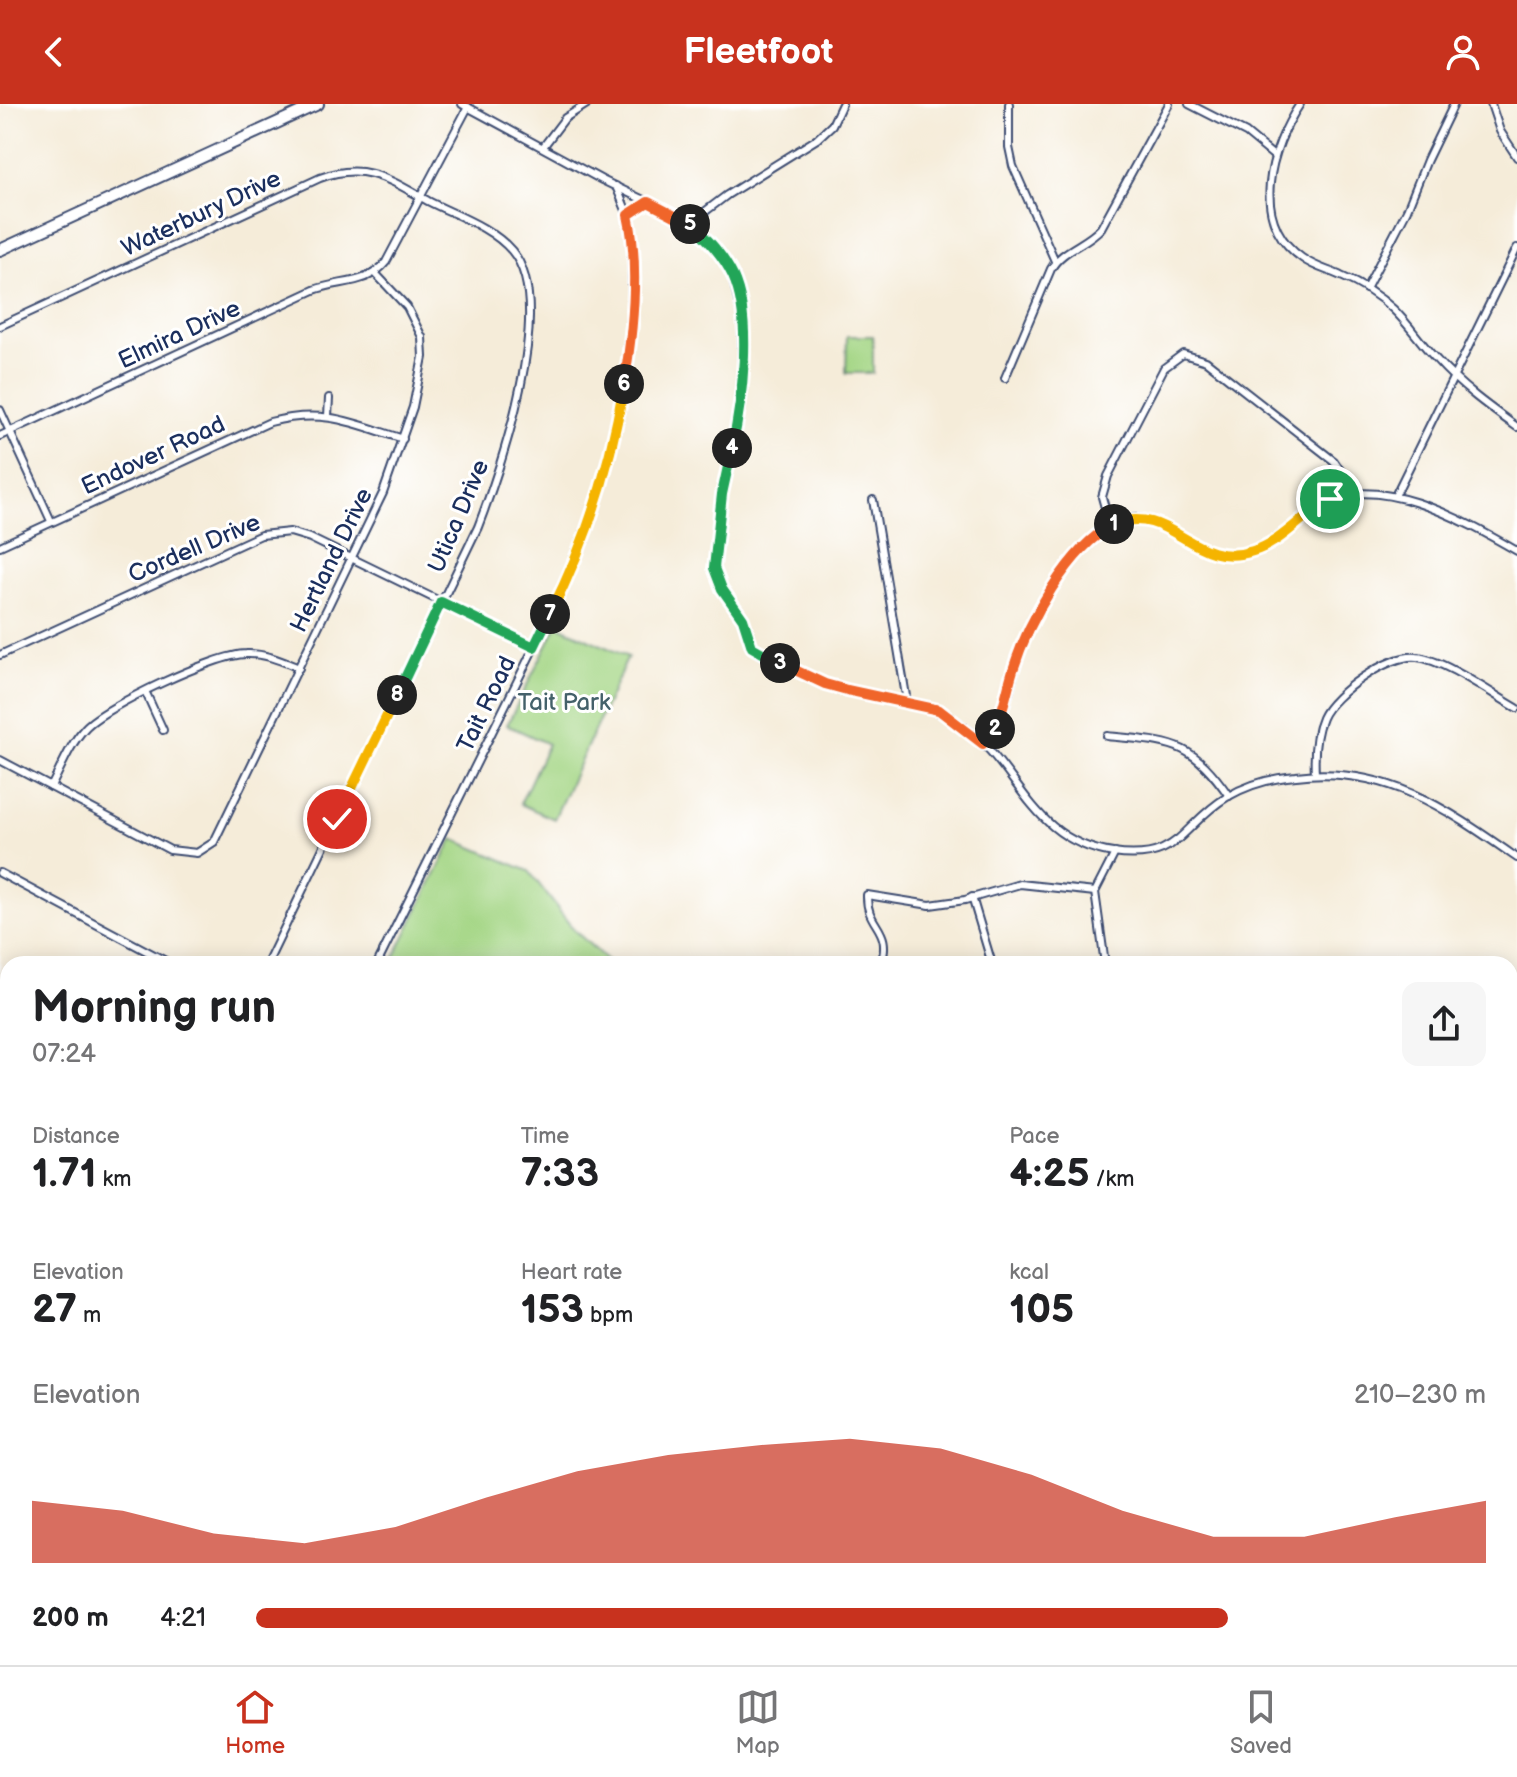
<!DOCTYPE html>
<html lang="en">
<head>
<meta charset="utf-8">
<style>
	body { margin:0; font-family:"Balsamiq Sans",sans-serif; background:#f6f6f6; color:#202124; height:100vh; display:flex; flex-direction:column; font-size:30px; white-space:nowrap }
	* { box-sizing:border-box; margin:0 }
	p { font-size:26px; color:#757577 }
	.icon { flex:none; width:44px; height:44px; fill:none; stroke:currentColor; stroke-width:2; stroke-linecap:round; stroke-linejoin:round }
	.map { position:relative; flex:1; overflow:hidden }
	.sheet { position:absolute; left:0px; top:852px; width:1518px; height:710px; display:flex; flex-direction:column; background:#fff; border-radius:24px 24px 0 0; box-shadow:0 4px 20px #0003 }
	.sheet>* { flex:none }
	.pin { position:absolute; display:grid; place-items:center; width:68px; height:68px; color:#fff; margin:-34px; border:4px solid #fff; border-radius:50%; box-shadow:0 2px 8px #0007 }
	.km { position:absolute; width:40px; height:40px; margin:-20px; border-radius:50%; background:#222; color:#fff; font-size:22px; line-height:40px; text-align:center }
	.round { display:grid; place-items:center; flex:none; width:84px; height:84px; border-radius:16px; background:#f6f6f6 }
	.overview { display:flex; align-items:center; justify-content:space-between; height:136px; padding:0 32px }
	h1 { font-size:44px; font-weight:600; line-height:60px }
	.metrics { display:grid; grid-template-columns:repeat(3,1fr); gap:12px; height:136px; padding:8px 32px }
	.metrics div { display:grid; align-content:center }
	.metrics b { font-size:40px; font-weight:600 }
	.metrics small { font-size:22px; font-weight:400 }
	.metrics p { font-size:22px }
	.chart { height:224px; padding:16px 32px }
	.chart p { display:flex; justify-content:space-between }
	.chart svg { width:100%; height:144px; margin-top:8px; fill:#c8321e; opacity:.7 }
	ul { padding:0 32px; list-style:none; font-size:26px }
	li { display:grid; grid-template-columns:128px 96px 1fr; align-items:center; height:60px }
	li i { height:20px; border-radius:10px; background:#c8321e }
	header { display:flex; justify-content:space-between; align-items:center; height:104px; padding:0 32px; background:#c8321e; color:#fff; font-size:36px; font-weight:600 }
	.dock { display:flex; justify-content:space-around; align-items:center; height:112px; border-top:2px solid #e0e0e0; background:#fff; font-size:22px; color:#757577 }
	.dock a { display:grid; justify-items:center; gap:4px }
	.dock .selected { color:#c8321e }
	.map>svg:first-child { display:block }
	.green { fill:#a4d685; stroke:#608272; stroke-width:2 }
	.forest { fill:#83b772; stroke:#4f7368; stroke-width:2 }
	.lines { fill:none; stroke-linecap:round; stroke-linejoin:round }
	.minor-casing { stroke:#3c4b70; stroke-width:10 }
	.tertiary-casing { stroke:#3c4b70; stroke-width:12 }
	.secondary-casing { stroke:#3c4b70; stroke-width:13 }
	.primary-casing { stroke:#3c4b70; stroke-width:14 }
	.minor { stroke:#fff; stroke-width:6 }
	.tertiary { stroke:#fff; stroke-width:8 }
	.secondary { stroke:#fff; stroke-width:9 }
	.primary { stroke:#fff; stroke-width:10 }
	.split-1-casing { stroke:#fff; stroke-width:16 }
	.split-2-casing { stroke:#fff; stroke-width:16 }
	.split-3-casing { stroke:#fff; stroke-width:16 }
	.split-4-casing { stroke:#fff; stroke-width:16 }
	.split-5-casing { stroke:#fff; stroke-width:16 }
	.split-6-casing { stroke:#fff; stroke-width:16 }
	.split-7-casing { stroke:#fff; stroke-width:16 }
	.split-8-casing { stroke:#fff; stroke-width:16 }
	.split-9-casing { stroke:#fff; stroke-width:16 }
	.split-1 { stroke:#f5b400; stroke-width:10 }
	.split-2 { stroke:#f0652b; stroke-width:10 }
	.split-3 { stroke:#f0652b; stroke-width:10 }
	.split-4 { stroke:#22a559; stroke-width:10 }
	.split-5 { stroke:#22a559; stroke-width:10 }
	.split-6 { stroke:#f0652b; stroke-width:10 }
	.split-7 { stroke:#f5b400; stroke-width:10 }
	.split-8 { stroke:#22a559; stroke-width:10 }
	.split-9 { stroke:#f5b400; stroke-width:10 }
	.labels { text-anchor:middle; stroke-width:6; stroke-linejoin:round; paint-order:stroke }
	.street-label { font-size:24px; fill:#1b2f5e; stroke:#fff }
	.park-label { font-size:24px; fill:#44616a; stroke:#fff }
</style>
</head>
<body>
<header><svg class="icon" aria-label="back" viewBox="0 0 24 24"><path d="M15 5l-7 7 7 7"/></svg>Fleetfoot<svg class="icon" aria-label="person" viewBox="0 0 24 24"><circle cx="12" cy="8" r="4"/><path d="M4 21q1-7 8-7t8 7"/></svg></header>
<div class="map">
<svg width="1517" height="1561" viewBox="0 0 1517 1561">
	<rect width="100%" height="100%" fill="#fff"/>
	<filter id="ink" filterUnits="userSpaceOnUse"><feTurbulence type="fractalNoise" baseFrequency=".0125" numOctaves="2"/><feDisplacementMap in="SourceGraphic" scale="16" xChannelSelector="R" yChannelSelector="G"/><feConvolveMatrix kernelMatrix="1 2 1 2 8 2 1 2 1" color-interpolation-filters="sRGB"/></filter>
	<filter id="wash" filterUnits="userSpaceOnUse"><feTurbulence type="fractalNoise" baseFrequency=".006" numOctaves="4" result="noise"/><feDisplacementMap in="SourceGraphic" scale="32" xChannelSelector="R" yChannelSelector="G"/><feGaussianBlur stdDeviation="1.8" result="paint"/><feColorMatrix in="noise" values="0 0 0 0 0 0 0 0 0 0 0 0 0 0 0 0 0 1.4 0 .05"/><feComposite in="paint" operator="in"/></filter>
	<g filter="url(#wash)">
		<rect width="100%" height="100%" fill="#f5ecd9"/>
		<!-- green -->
		<g class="green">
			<polygon points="847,232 873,232 873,269 846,269"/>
			<polygon points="557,521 628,553 554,715 520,700 548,640 507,621"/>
			<polygon points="453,735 529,767 574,826 611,860 391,860"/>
			<polygon points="98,1554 849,1554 835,1561 95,1561"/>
		</g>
		<!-- forest -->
		<polygon class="forest" points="207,1554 292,1554 297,1561 209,1561"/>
	</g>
	<g filter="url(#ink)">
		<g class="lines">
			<defs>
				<g id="minor">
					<path d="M462 0 602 76 683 115 697 125 718 148 732 171 742 212V281L738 319 722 390 714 464C718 485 735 498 743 517 748 528 747 538 756 547 785 561 814 578 845 586 885 596 925 595 960 620 1021 662 1028 736 1113 749 1180 759 1181 721 1227 693 1247 681 1273 674 1296 672 1386 661 1447 705 1517 754"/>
					<polyline points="1009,0 1009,43 1013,62 1055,157"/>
					<polyline points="1189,0 1246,29 1274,52"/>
					<path d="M1300 0C1270 45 1249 117 1302 154 1314 163 1328 166 1341 172 1360 180 1378 191 1393 205 1409 220 1421 240 1437 256 1460 282 1489 303 1517 323"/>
					<polyline points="1491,0 1500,27 1517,53"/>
					<polyline points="543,43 565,14 587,0"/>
					<polyline points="628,111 648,98"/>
					<polyline points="690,119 727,91 817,35 832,21 842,0"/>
					<polyline points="1366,185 1407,106 1427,56 1454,0"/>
					<path d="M0 222 320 74C365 57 390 76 428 97 455 111 492 123 512 147 557 200 501 363 478 423L267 860"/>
					<path d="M1005 274 1051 165C1062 145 1086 141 1101 124L1169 0"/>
					<polyline points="0,306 51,417"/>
					<polyline points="328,312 329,294"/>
					<path d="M0 332 314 186C340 176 368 181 386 158L468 3"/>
					<polyline points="1395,392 1517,144"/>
					<polyline points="873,396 907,598"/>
					<polyline points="1110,422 1102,393 1108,372 1164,264 1183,250 1206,257 1334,357 1344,372 1350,389"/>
					<path d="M0 442 270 318C324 304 353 319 403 335"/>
					<polyline points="0,551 261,431 290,428 310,434 534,543"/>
					<polyline points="146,589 163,626"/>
					<path d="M1107 632C1171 639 1190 635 1229 692"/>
					<path d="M983 640C1007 620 1011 568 1023 539 1037 505 1059 470 1085 443 1154 372 1173 456 1238 450 1270 447 1290 422 1315 404 1371 363 1465 417 1517 447"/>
					<polyline points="0,656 170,746 197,749 214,738 383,389 413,303 423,253 422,233 407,203 376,170"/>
					<path d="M1315 670C1314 652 1315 630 1322 614 1332 590 1390 549 1417 553 1445 556 1492 590 1517 604"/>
					<path d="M51 683C61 664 70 640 85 624 105 602 216 550 246 550 265 549 282 557 299 564"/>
					<polyline points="0,769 171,860"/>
					<polyline points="972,793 992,860"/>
					<polyline points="377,860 558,495 599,391 619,313 627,259 632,207 632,129 628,111 616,82"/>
					<path d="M881 860C893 823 866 824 867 791L930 801 965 796 1020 780 1095 788"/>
					<polyline points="1105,860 1095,788 1115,749"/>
					<polyline points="0,1016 8,1020"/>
					<polyline points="0,1122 8,1127"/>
					<polyline points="0,1225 8,1230"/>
					<polyline points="1510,1550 1517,1541"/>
					<polyline points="84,1561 87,1554"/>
					<polyline points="864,1561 879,1554"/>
					<polyline points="1500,1561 1506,1554"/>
				</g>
				<g id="tertiary">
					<polyline points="1510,927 1517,915"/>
					<polyline points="968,1561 969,1554"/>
				</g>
				<g id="secondary">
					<polyline points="0,897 8,901"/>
					<polyline points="925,1554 934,1561"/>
				</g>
				<polyline id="primary" points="0,146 318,0"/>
			</defs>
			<!-- minor casing -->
			<use href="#minor" class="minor-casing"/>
			<!-- tertiary casing -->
			<use href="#tertiary" class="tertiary-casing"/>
			<!-- secondary casing -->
			<use href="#secondary" class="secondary-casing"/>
			<!-- primary casing -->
			<use href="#primary" class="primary-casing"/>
			<!-- minor -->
			<use href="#minor" class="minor"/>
			<!-- tertiary -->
			<use href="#tertiary" class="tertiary"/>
			<!-- secondary -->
			<use href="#secondary" class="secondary"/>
			<!-- primary -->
			<use href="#primary" class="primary"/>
		</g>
	</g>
	<g class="lines" filter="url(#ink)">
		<defs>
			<path id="split-1" d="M1114 420C1173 399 1191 467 1253 447 1283 438 1303 410 1330 395"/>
			<path id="split-2" d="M995 625C1004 606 1007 585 1013 566 1028 518 1068 444 1114 420"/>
			<polyline id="split-3" points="780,559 825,580 847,586 939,606 983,640 995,625"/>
			<polyline id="split-4" points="732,344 722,390 714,464 722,485 743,515 752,543 780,559"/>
			<path id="split-5" d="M690 120C707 133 724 153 733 172 753 216 742 298 732 344"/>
			<path id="split-6" d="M624 280C633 227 640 164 628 111L648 98 690 120"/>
			<path id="split-7" d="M550 510C587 437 611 361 624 280"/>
			<polyline id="split-8" points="397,591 441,498 534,543 550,510"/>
			<polyline id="split-9" points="337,715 397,591"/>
		</defs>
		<!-- split-1 casing -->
		<use href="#split-1" class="split-1-casing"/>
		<!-- split-2 casing -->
		<use href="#split-2" class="split-2-casing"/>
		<!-- split-3 casing -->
		<use href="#split-3" class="split-3-casing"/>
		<!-- split-4 casing -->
		<use href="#split-4" class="split-4-casing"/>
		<!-- split-5 casing -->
		<use href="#split-5" class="split-5-casing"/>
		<!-- split-6 casing -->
		<use href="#split-6" class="split-6-casing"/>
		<!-- split-7 casing -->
		<use href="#split-7" class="split-7-casing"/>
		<!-- split-8 casing -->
		<use href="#split-8" class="split-8-casing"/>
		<!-- split-9 casing -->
		<use href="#split-9" class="split-9-casing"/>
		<!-- split-1 -->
		<use href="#split-1" class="split-1"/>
		<!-- split-2 -->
		<use href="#split-2" class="split-2"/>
		<!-- split-3 -->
		<use href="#split-3" class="split-3"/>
		<!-- split-4 -->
		<use href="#split-4" class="split-4"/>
		<!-- split-5 -->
		<use href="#split-5" class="split-5"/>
		<!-- split-6 -->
		<use href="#split-6" class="split-6"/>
		<!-- split-7 -->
		<use href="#split-7" class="split-7"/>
		<!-- split-8 -->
		<use href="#split-8" class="split-8"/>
		<!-- split-9 -->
		<use href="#split-9" class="split-9"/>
	</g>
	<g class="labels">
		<!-- street labels -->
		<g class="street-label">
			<text transform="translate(201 109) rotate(-25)" y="8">Waterbury Drive</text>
			<text transform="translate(179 230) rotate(-25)" y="8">Elmira Drive</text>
			<text transform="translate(153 351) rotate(-25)" y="8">Endover Road</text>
			<text transform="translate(458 412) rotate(-67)" y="8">Utica Drive</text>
			<text transform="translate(194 444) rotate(-23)" y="8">Cordell Drive</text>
			<text transform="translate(331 456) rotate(-64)" y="8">Hertland Drive</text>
			<text transform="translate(486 600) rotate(-64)" y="8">Tait Road</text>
		</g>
		<!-- park labels -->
		<g class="park-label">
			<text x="564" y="606">Tait Park</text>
		</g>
	</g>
</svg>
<div class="pin" style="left:1330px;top:395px;background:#1e9e55"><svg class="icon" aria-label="arrive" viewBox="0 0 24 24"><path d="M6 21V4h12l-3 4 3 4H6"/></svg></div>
<div class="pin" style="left:337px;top:715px;background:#d93025"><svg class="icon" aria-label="check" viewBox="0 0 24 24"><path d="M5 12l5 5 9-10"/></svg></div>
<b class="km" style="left:1114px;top:420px">1</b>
<b class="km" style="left:995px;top:625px">2</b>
<b class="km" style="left:780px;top:559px">3</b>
<b class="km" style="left:732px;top:344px">4</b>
<b class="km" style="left:690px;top:120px">5</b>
<b class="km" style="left:624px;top:280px">6</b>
<b class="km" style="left:550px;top:510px">7</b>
<b class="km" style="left:397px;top:591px">8</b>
<section class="sheet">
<div class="overview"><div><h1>Morning run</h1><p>07:24</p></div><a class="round"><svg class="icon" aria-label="share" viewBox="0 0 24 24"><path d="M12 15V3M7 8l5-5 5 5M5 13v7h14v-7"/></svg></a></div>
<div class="metrics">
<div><p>Distance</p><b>1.71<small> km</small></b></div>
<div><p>Time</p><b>7:33</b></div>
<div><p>Pace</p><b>4:25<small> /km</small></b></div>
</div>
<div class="metrics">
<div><p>Elevation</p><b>27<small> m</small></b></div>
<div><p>Heart rate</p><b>153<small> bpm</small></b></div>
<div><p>kcal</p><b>105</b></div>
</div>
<div class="chart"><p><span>Elevation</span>210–230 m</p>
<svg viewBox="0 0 160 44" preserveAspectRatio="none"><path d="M0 44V25L10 28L20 35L30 38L40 33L50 24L60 16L70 11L80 8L90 6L100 9L110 17L120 28L130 36L140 36L150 30L160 25V44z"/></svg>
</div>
<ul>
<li><b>200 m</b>4:21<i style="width:79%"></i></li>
</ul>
</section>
</div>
<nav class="dock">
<a class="selected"><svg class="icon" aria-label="home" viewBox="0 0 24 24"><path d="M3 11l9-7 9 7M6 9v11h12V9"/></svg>Home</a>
<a><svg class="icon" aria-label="map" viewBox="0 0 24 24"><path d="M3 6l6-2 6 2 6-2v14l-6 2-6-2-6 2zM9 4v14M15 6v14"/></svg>Map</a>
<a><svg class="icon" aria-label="saved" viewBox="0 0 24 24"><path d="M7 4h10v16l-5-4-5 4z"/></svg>Saved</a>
</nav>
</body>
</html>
